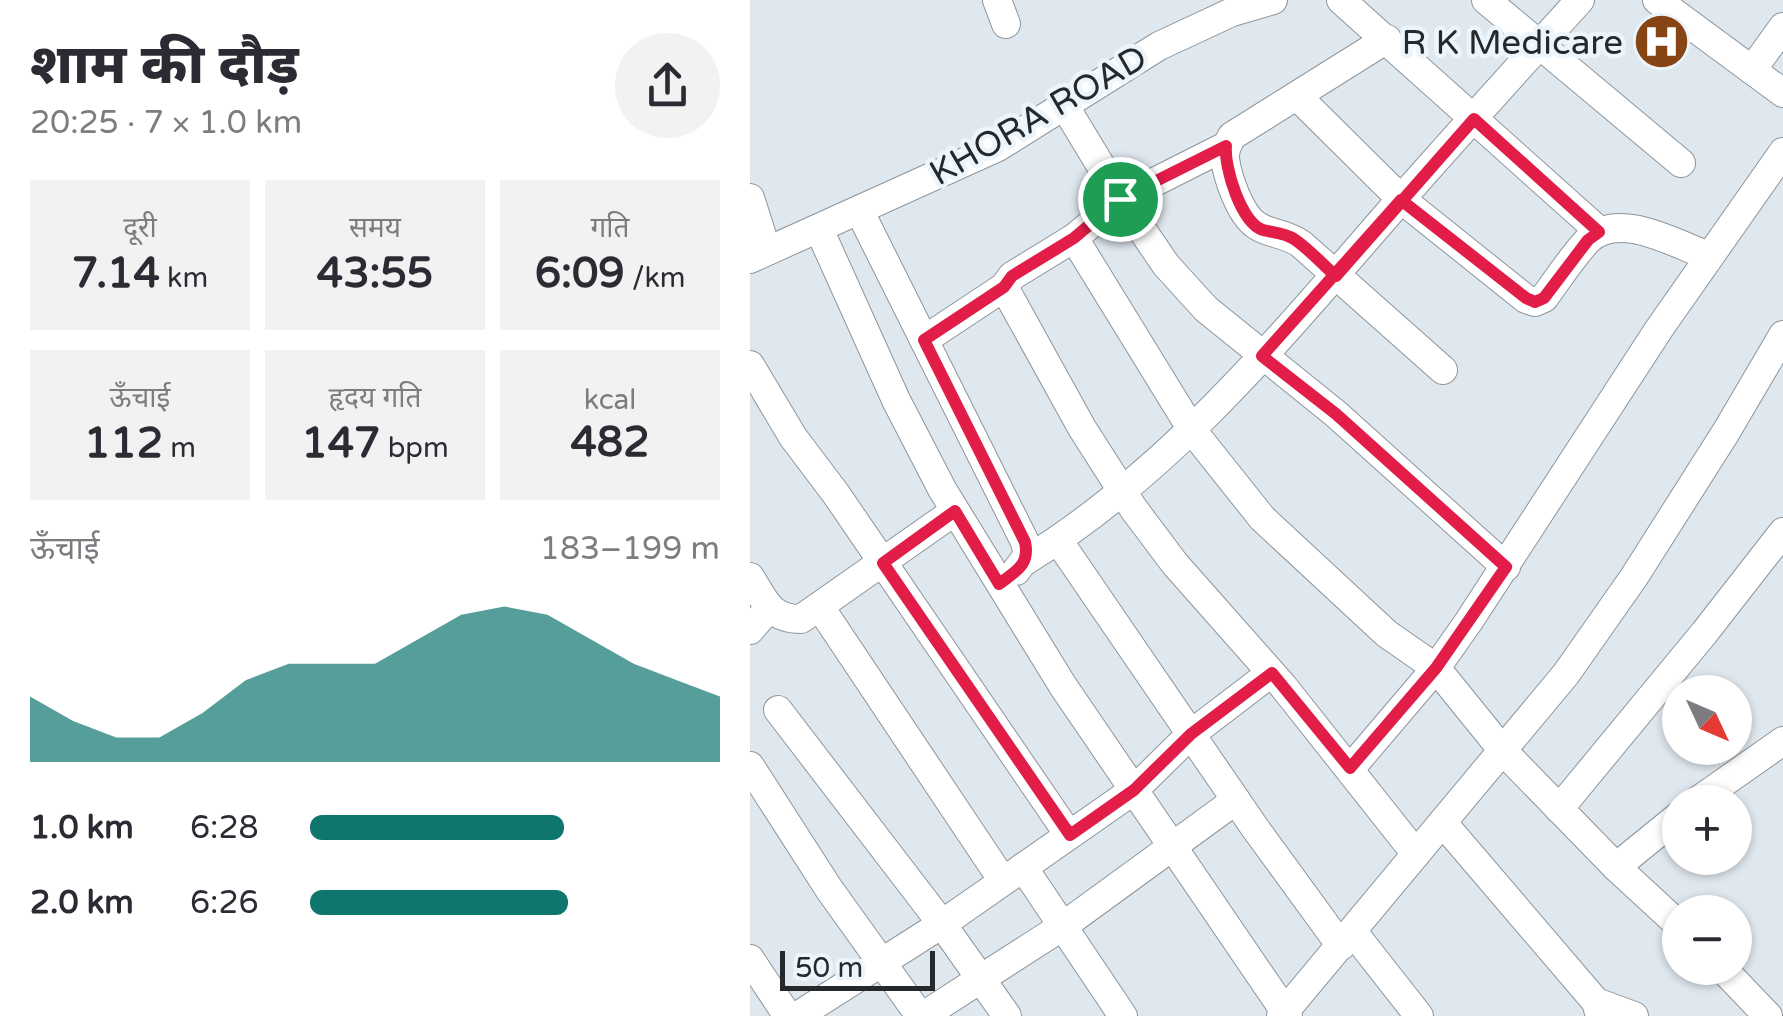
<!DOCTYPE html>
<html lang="hi">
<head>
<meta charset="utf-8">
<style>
	body { margin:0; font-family:"Varela Round","Noto Sans Devanagari",sans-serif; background:#f2f2f3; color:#2b2b33; height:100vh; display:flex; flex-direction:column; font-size:38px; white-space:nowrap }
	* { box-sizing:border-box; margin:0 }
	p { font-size:32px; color:#7c7c81 }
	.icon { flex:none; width:55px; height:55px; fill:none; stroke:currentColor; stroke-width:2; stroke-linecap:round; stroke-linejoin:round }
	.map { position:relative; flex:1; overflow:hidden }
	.side { display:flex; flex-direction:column; background:#fff; width:750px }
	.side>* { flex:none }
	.needle { width:65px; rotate:134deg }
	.controls { position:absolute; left:912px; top:675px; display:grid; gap:20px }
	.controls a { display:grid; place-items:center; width:90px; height:90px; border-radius:50%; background:#fff; box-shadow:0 2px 8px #0004; font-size:50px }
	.scale { position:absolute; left:30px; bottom:25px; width:155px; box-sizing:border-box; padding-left:10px; border:5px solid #26292b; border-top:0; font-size:28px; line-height:35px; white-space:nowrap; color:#26292b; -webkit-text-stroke:8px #edf5fc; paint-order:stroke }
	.pin { position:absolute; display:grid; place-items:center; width:85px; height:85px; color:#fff; margin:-42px; border:5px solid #fff; border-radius:50%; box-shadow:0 2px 10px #0007 }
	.round { display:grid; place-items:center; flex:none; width:105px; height:105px; border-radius:52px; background:#f2f2f3 }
	.overview { display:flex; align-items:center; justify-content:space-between; height:170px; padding:0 30px }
	h1 { font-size:55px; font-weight:800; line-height:75px }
	.metrics { display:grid; grid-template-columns:repeat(3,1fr); gap:15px; height:170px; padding:10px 30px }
	.metrics div { display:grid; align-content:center; border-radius:0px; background:#f2f2f3; text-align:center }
	.metrics b { font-size:42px; font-weight:800 }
	.metrics small { font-size:28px; font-weight:400 }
	.metrics p { font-size:28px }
	.chart { height:280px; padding:20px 30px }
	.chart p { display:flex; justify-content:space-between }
	.chart svg { width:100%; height:180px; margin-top:10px; fill:#0f766e; opacity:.7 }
	ul { padding:0 30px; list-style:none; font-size:32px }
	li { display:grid; grid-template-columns:160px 120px 1fr; align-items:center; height:75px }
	li i { height:25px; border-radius:12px; background:#0f766e }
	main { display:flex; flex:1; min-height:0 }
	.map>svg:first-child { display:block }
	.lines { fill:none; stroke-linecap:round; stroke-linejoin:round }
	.minor-casing { stroke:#8d959b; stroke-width:30 }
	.minor { stroke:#fff; stroke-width:28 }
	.route-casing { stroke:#fff; stroke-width:20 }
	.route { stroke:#e11d48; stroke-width:12 }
	.labels { text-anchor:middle; stroke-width:9; stroke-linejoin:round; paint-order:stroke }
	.poi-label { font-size:35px; fill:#26292b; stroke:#edf5fc; text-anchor:end }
	.street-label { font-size:35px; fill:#26292b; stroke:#edf5fc }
</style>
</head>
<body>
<main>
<section class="side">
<div class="overview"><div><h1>शाम की दौड़</h1><p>20:25 · 7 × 1.0 km</p></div><a class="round"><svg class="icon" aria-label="share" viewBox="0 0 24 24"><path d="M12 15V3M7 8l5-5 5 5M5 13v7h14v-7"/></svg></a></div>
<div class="metrics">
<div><p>दूरी</p><b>7.14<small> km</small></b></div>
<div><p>समय</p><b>43:55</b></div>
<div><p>गति</p><b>6:09<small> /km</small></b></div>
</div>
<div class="metrics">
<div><p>ऊँचाई</p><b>112<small> m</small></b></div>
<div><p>हृदय गति</p><b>147<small> bpm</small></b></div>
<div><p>kcal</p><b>482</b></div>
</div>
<div class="chart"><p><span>ऊँचाई</span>183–199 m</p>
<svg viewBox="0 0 160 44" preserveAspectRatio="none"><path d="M0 44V28L10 34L20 38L30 38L40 32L50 24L60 20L70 20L80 20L90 14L100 8L110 6L120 8L130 14L140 20L150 24L160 28V44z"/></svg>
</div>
<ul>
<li><b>1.0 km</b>6:28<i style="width:62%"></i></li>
<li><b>2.0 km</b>6:26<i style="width:63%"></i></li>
</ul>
</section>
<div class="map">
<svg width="1033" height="1016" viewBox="0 0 1033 1016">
	<rect width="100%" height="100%" fill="#e0e8ef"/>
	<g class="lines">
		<defs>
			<g id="minor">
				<polyline points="247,0 256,24"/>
				<polyline points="591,0 849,231"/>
				<polyline points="736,0 931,163"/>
				<polyline points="907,0 1033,93"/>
				<path d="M637 39 482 136C478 143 474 150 475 159 478 179 490 214 506 225 518 234 536 233 551 244L693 370"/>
				<polyline points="1002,70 1033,27"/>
				<path d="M547 96 651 199 776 299 785 302 794 298C808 279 822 257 838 240 869 210 925 244 959 256"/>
				<polyline points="314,105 371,199 416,265 456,309 586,414 756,567"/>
				<polyline points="0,198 17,251"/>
				<polyline points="109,210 275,542 278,555 266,571"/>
				<polyline points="69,229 146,400 192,489 313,686 538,1016"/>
				<polyline points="324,238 442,430 512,518 637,634 686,668 754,752 866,867 930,926"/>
				<polyline points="0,259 248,147 409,46 482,12 523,0"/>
				<polyline points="254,287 332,428 383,508 425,564 533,686 666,854"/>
				<polyline points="174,340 254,287 262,276 324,238 371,199 476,146"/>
				<polyline points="0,365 43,437 86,494 319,835"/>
				<polyline points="308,540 505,828 591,946"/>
				<path d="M275 561C426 468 537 329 652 198 710 132 770 66 830 0"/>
				<path d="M0 577C15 601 20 619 51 619L205 511"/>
				<polyline points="70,607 253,881"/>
				<polyline points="0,630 19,608"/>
				<polyline points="28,710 192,924 257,1016"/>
				<polyline points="0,766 79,889 170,1016"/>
				<polyline points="600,769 686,668 719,621 909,329 1033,152"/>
				<polyline points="946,802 1033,741"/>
				<polyline points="809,809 955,632 1033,532"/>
				<polyline points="693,823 846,1002 850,1016"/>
				<polyline points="273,867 373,1016"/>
				<polyline points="866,867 930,815"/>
				<polyline points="603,932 669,1016"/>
				<polyline points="0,959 37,1015 49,1015 192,924 384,790 441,734 521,673"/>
				<polyline points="972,968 1018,1016"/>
				<polyline points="846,1002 884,1016"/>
				<polyline points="173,1016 313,926 486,800"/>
				<polyline points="531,1016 816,674 884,577 976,432 1033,335"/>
			</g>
		</defs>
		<!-- minor casing -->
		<use href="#minor" class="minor-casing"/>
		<!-- minor -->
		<use href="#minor" class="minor"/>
	</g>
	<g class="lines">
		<defs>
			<path id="route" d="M370 199 324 238 262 276 254 287 174 340 275 542C280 565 266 571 249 584L205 511 133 563 320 835 384 790 441 734 522 673 600 768 686 668 756 567 586 414 512 356 651 200 776 298 785 302 794 298 838 240 849 232 724 119 586 276C572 264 559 249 544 239 533 232 524 233 513 230 491 223 474 167 476 146L370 199"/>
		</defs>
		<!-- route casing -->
		<use href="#route" class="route-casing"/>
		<!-- route -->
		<use href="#route" class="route"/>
	</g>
	<!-- icons -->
	<defs>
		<symbol id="hospital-disc" viewBox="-11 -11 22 22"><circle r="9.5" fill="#874515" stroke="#edf5fc"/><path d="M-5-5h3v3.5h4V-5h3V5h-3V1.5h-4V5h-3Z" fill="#fff"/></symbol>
	</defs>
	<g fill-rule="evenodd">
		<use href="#hospital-disc" x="880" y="10" width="63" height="63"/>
	</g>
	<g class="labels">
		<!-- poi labels -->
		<g class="poi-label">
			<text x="873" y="54">R K Medicare</text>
		</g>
		<!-- street labels -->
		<g class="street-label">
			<text transform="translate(288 115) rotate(-30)" y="12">KHORA ROAD</text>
		</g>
	</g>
</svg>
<div class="controls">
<a><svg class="needle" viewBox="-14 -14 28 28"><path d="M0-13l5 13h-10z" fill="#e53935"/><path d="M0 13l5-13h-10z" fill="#7c7c81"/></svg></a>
<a>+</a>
<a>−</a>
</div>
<div class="scale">50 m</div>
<div class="pin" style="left:370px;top:199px;background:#1e9e55"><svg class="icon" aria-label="arrive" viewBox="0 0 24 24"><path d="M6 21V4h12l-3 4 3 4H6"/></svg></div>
</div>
</main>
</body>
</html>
